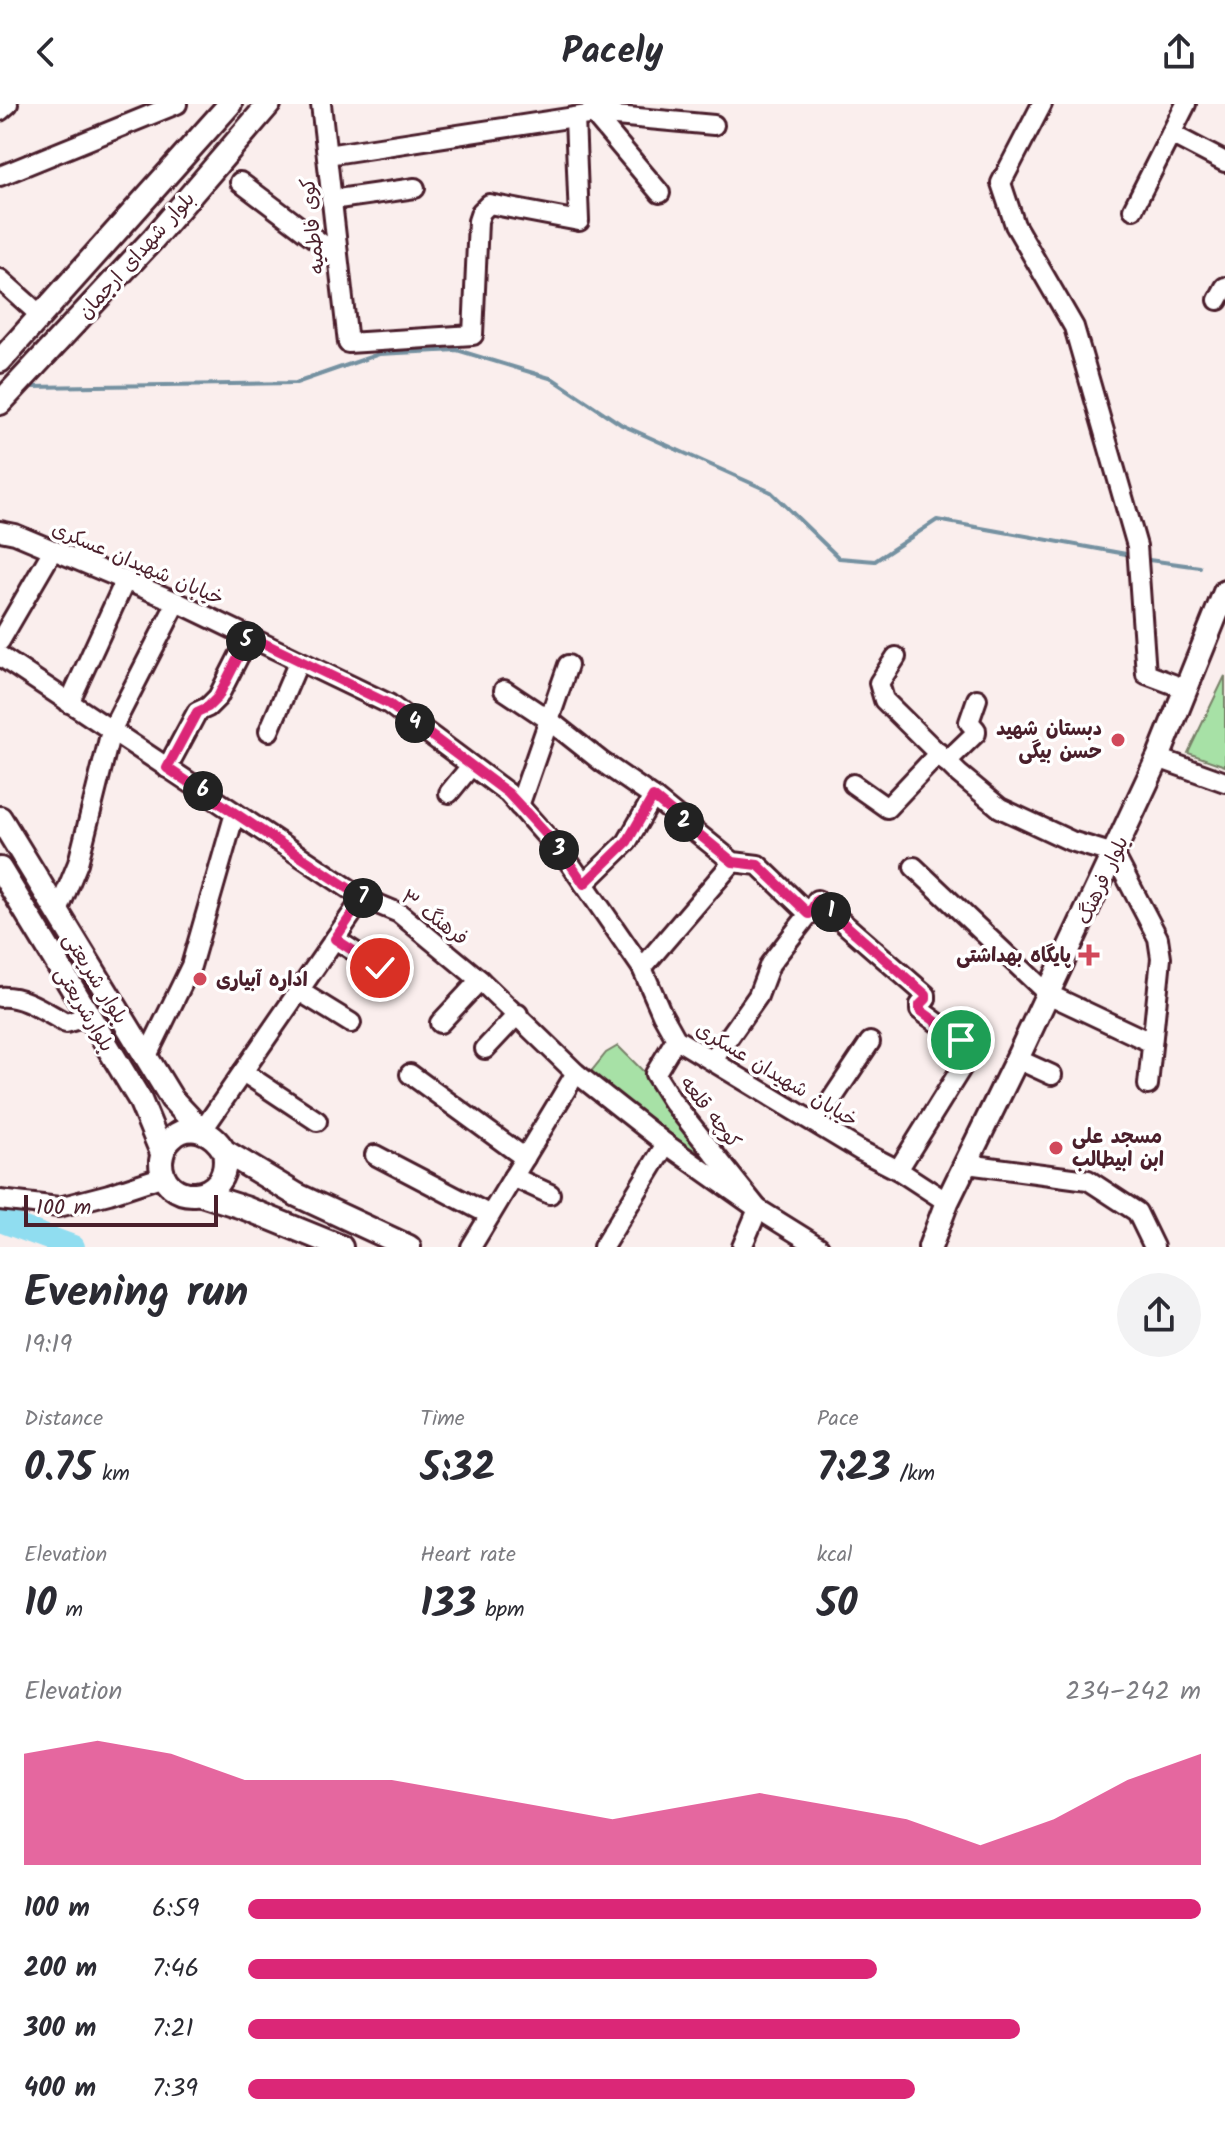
<!DOCTYPE html>
<html lang="en">
<head>
<meta charset="utf-8">
<style>
	body { margin:0; font-family:Kalam,"Playpen Sans Arabic",sans-serif; background:#f2f2f3; color:#2b2b33; height:100vh; display:flex; flex-direction:column; font-size:30px; white-space:nowrap }
	* { box-sizing:border-box; margin:0 }
	p { font-size:26px; color:#7c7c81 }
	.icon { flex:none; width:44px; height:44px; fill:none; stroke:currentColor; stroke-width:2; stroke-linecap:round; stroke-linejoin:round }
	.map { position:relative; height:1143px; overflow:hidden }
	.sheet { display:flex; flex-direction:column; background:#fff; flex:1 }
	.sheet>* { flex:none }
	.scale { position:absolute; left:24px; bottom:20px; width:194px; box-sizing:border-box; padding-left:8px; border:4px solid #4a1f2b; border-top:0; font-size:22px; line-height:28px; white-space:nowrap; color:#4a1f2b; -webkit-text-stroke:6px #fff; paint-order:stroke }
	.pin { position:absolute; display:grid; place-items:center; width:68px; height:68px; color:#fff; margin:-34px; border:4px solid #fff; border-radius:50%; box-shadow:0 2px 8px #0007 }
	.km { position:absolute; width:40px; height:40px; margin:-20px; border-radius:50%; background:#222; color:#fff; font-size:22px; line-height:40px; text-align:center }
	.round { display:grid; place-items:center; flex:none; width:84px; height:84px; border-radius:42px; background:#f2f2f3 }
	.headline { display:flex; align-items:center; justify-content:space-between; height:136px; padding:0 24px }
	h1 { font-size:44px; font-weight:800; line-height:60px }
	.figures { display:grid; grid-template-columns:repeat(3,1fr); gap:12px; height:136px; padding:8px 24px }
	.figures div { display:grid; align-content:center }
	.figures b { font-size:40px; font-weight:800 }
	.figures small { font-size:22px; font-weight:400 }
	.figures p { font-size:22px }
	.chart { height:224px; padding:16px 24px }
	.chart p { display:flex; justify-content:space-between }
	.chart svg { width:100%; height:144px; margin-top:8px; fill:#db2777; opacity:.7 }
	ul { padding:0 24px; list-style:none; font-size:26px }
	li { display:grid; grid-template-columns:128px 96px 1fr; align-items:center; height:60px }
	li i { height:20px; border-radius:10px; background:#db2777 }
	header { display:flex; justify-content:space-between; align-items:center; height:104px; padding:0 24px; background:#fff; font-size:36px; font-weight:800 }
	.map>svg:first-child { display:block }
	.green { fill:#a7e1a6; stroke:#788068; stroke-width:2 }
	.lines { fill:none; stroke-linecap:round; stroke-linejoin:round }
	.stream { stroke:#7491a1; stroke-width:4 }
	.river { stroke:#90ddf0; stroke-width:24 }
	.minor-casing { stroke:#4a1f2b; stroke-width:24 }
	.major-casing { stroke:#4a1f2b; stroke-width:28 }
	.minor { stroke:#fff; stroke-width:18 }
	.major { stroke:#fff; stroke-width:22 }
	.route-casing { stroke:#fff; stroke-width:16 }
	.route { stroke:#db2777; stroke-width:10 }
	.poi-dot { fill:#d1495b; stroke:#fff; stroke-width:3 }
	.labels { text-anchor:middle; stroke-width:7; stroke-linejoin:round; paint-order:stroke }
	.street-label { font-size:20px; fill:#4a1f2b; stroke:#fff }
	.poi-label { font-size:20px; font-weight:bold; fill:#4a1f2b; stroke:#fff; text-anchor:end }
</style>
</head>
<body>
<header><svg class="icon" aria-label="back" viewBox="0 0 24 24"><path d="M15 5l-7 7 7 7"/></svg>Pacely<svg class="icon" aria-label="share" viewBox="0 0 24 24"><path d="M12 15V3M7 8l5-5 5 5M5 13v7h14v-7"/></svg></header>
<div class="map">
<svg width="1225" height="1143" viewBox="0 0 1225 1143">
	<rect width="100%" height="100%" fill="#faeeed"/>
	<filter id="ink" filterUnits="userSpaceOnUse"><feTurbulence type="fractalNoise" baseFrequency=".0125" numOctaves="2"/><feDisplacementMap in="SourceGraphic" scale="16" xChannelSelector="R" yChannelSelector="G"/><feConvolveMatrix kernelMatrix="1 2 1 2 8 2 1 2 1" color-interpolation-filters="sRGB"/></filter>
	<g filter="url(#ink)">
		<!-- green -->
		<g class="green">
			<polygon points="1225,572 1225,662 1188,649"/>
			<polygon points="618,942 646,970 732,1080 652,1023 590,969 606,949"/>
		</g>
		<g class="lines">
			<!-- stream -->
			<g class="stream">
				<polyline points="30,283 296,279 379,250 457,246 553,275 622,321 771,388 839,454 875,457 937,416 1126,450"/>
				<polyline points="1149,456 1200,463"/>
			</g>
			<!-- river -->
			<polyline class="river" points="0,1116 73,1143"/>
			<defs>
				<g id="minor">
					<polyline points="321,0 348,239 473,231 478,117 481,108 489,100 579,117 575,13"/>
					<polyline points="1042,0 1001,79 1015,121 1074,223 1137,442 1146,570 1186,585"/>
					<polyline points="0,7 8,0"/>
					<polyline points="591,7 660,89"/>
					<polyline points="1171,30 1225,58"/>
					<polyline points="327,51 594,10 714,21"/>
					<polyline points="0,72 177,0"/>
					<polyline points="240,78 338,152"/>
					<polyline points="331,96 415,84"/>
					<polyline points="1133,105 1186,0"/>
					<polyline points="0,175 40,211"/>
					<polyline points="1218,196 1225,183"/>
					<polyline points="0,427 15,430 177,498 389,600 508,689 569,758 642,864 662,910 676,935 861,1047 898,1066 947,1098"/>
					<polyline points="0,537 53,446"/>
					<polyline points="0,552 363,794 399,809 480,876 576,969 666,1040 758,1105 819,1143"/>
					<polyline points="896,553 879,579 884,596 959,670 1000,704 1071,737 1114,750 1158,834 1161,854 1148,981"/>
					<polyline points="504,586 549,616 568,561"/>
					<polyline points="69,599 125,477"/>
					<polyline points="269,627 299,557"/>
					<polyline points="1158,654 1225,678"/>
					<polyline points="946,658 976,629 976,626 969,618 977,595"/>
					<polyline points="167,664 197,608 208,603 218,593 249,532"/>
					<polyline points="853,680 887,704 939,649"/>
					<polyline points="449,689 471,662"/>
					<polyline points="519,702 549,616 602,658 653,693 733,758 758,761 809,810"/>
					<polyline points="914,763 1048,890 1152,939"/>
					<polyline points="584,780 627,738 653,693"/>
					<polyline points="57,810 78,759 111,627 177,498"/>
					<polyline points="335,835 380,864"/>
					<polyline points="642,864 733,758"/>
					<polyline points="299,887 351,919"/>
					<path d="M0 893C23 891 47 909 66 919L89 912"/>
					<polyline points="440,919 480,876"/>
					<polyline points="676,935 655,970 672,997 758,1105 742,1143"/>
					<polyline points="485,945 518,910"/>
					<polyline points="146,954 191,862 235,709"/>
					<polyline points="1017,955 1052,971"/>
					<polyline points="713,956 758,892 770,860 809,810 817,796 926,891 926,895 920,901 920,906 961,936 972,947 898,1066"/>
					<polyline points="243,968 317,1017"/>
					<polyline points="410,970 525,1054"/>
					<polyline points="816,1019 870,938"/>
					<polyline points="202,1027 363,794"/>
					<polyline points="375,1051 490,1111"/>
					<polyline points="967,1060 1088,1076 1137,1108 1154,1143"/>
					<polyline points="513,1073 550,1090"/>
					<polyline points="0,1096 59,1103 109,1090 164,1072"/>
					<polyline points="471,1143 576,969"/>
					<polyline points="603,1143 666,1040"/>
				</g>
				<g id="major">
					<polyline points="0,257 230,0"/>
					<polyline points="0,299 153,135 269,0"/>
					<polyline points="0,714 172,995 202,1027"/>
					<polyline points="0,765 140,996 162,1049"/>
					<path d="M224 1047C234 1101 160 1104 161 1057 162 1048 165 1040 172 1034 190 1017 213 1028 224 1047L297 1091 409 1143"/>
					<polyline points="201,1090 245,1104 341,1143"/>
					<polyline points="930,1143 947,1098 1017,955 1158,654 1225,488"/>
				</g>
			</defs>
			<!-- minor casing -->
			<use href="#minor" class="minor-casing"/>
			<!-- major casing -->
			<use href="#major" class="major-casing"/>
			<!-- minor -->
			<use href="#minor" class="minor"/>
			<!-- major -->
			<use href="#major" class="major"/>
		</g>
	</g>
	<g class="lines" filter="url(#ink)">
		<defs>
			<polyline id="route" points="380,864 335,835 363,794 167,664 197,608 208,603 218,593 249,532 389,600 508,689 546,730 569,758 584,780 627,738 653,693 733,758 758,761 809,810 817,796 926,891 926,895 920,901 920,906 961,936"/>
		</defs>
		<!-- route casing -->
		<use href="#route" class="route-casing"/>
		<!-- route -->
		<use href="#route" class="route"/>
	</g>
	<!-- markers -->
	<g class="poi-dot">
		<circle cx="1118" cy="636" r="8"/>
		<path d="M1085 839h8v8h8v8h-8v8h-8v-8h-8v-8h8z"/>
		<circle cx="200" cy="875" r="8"/>
		<circle cx="1056" cy="1044" r="8"/>
	</g>
	<g class="labels">
		<!-- street labels -->
		<g class="street-label">
			<text transform="translate(312 122) rotate(-96)" y="7">کوی فاطمیه</text>
			<text transform="translate(136 151) rotate(-48)" y="7">بلوار شهدای ارجمان</text>
			<text transform="translate(138 459) rotate(23)" y="7">خیابان شهیدان عسکری</text>
			<text transform="translate(1102 776) rotate(-65)" y="7">بلوار فرهنگ</text>
			<text transform="translate(435 813) rotate(37)" y="7">فرهنگ ۳</text>
			<text transform="translate(96 874) rotate(58)" y="7">بلوار شریعتی</text>
			<text transform="translate(85 905) rotate(59)" y="7">بلوارشریعتی</text>
			<text transform="translate(777 970) rotate(31)" y="7">خیابان شهیدان عسکری</text>
			<text transform="translate(711 1008) rotate(52)" y="7">کوچه قلعه</text>
		</g>
		<!-- poi labels -->
		<g class="poi-label">
			<text x="1102" y="631">دبستان شهید<tspan x="1102" dy="23">حسن بیگی</tspan></text>
			<text x="1071" y="858">پایگاه بهداشتی</text>
			<text x="216" y="882" text-anchor="start">اداره آبیاری</text>
			<text x="1072" y="1039" text-anchor="start">مسجد علی<tspan x="1072" dy="23">ابن ابیطالب</tspan></text>
		</g>
	</g>
</svg>
<div class="scale">100 m</div>
<div class="pin" style="left:961px;top:936px;background:#1e9e55"><svg class="icon" aria-label="arrive" viewBox="0 0 24 24"><path d="M6 21V4h12l-3 4 3 4H6"/></svg></div>
<div class="pin" style="left:380px;top:864px;background:#d93025"><svg class="icon" aria-label="check" viewBox="0 0 24 24"><path d="M5 12l5 5 9-10"/></svg></div>
<b class="km" style="left:831px;top:808px">1</b>
<b class="km" style="left:684px;top:718px">2</b>
<b class="km" style="left:559px;top:746px">3</b>
<b class="km" style="left:415px;top:619px">4</b>
<b class="km" style="left:246px;top:537px">5</b>
<b class="km" style="left:203px;top:687px">6</b>
<b class="km" style="left:363px;top:794px">7</b>
</div>
<section class="sheet">
<div class="headline"><div><h1>Evening run</h1><p>19:19</p></div><a class="round"><svg class="icon" aria-label="share" viewBox="0 0 24 24"><path d="M12 15V3M7 8l5-5 5 5M5 13v7h14v-7"/></svg></a></div>
<div class="figures">
<div><p>Distance</p><b>0.75<small> km</small></b></div>
<div><p>Time</p><b>5:32</b></div>
<div><p>Pace</p><b>7:23<small> /km</small></b></div>
</div>
<div class="figures">
<div><p>Elevation</p><b>10<small> m</small></b></div>
<div><p>Heart rate</p><b>133<small> bpm</small></b></div>
<div><p>kcal</p><b>50</b></div>
</div>
<div class="chart"><p><span>Elevation</span>234–242 m</p>
<svg viewBox="0 0 160 44" preserveAspectRatio="none"><path d="M0 44V10L10 6L20 10L30 18L40 18L50 18L60 22L70 26L80 30L90 26L100 22L110 26L120 30L130 38L140 30L150 18L160 10V44z"/></svg>
</div>
<ul>
<li><b>100 m</b>6:59<i style="width:100%"></i></li>
<li><b>200 m</b>7:46<i style="width:66%"></i></li>
<li><b>300 m</b>7:21<i style="width:81%"></i></li>
<li><b>400 m</b>7:39<i style="width:70%"></i></li>
</ul>
</section>
</body>
</html>
